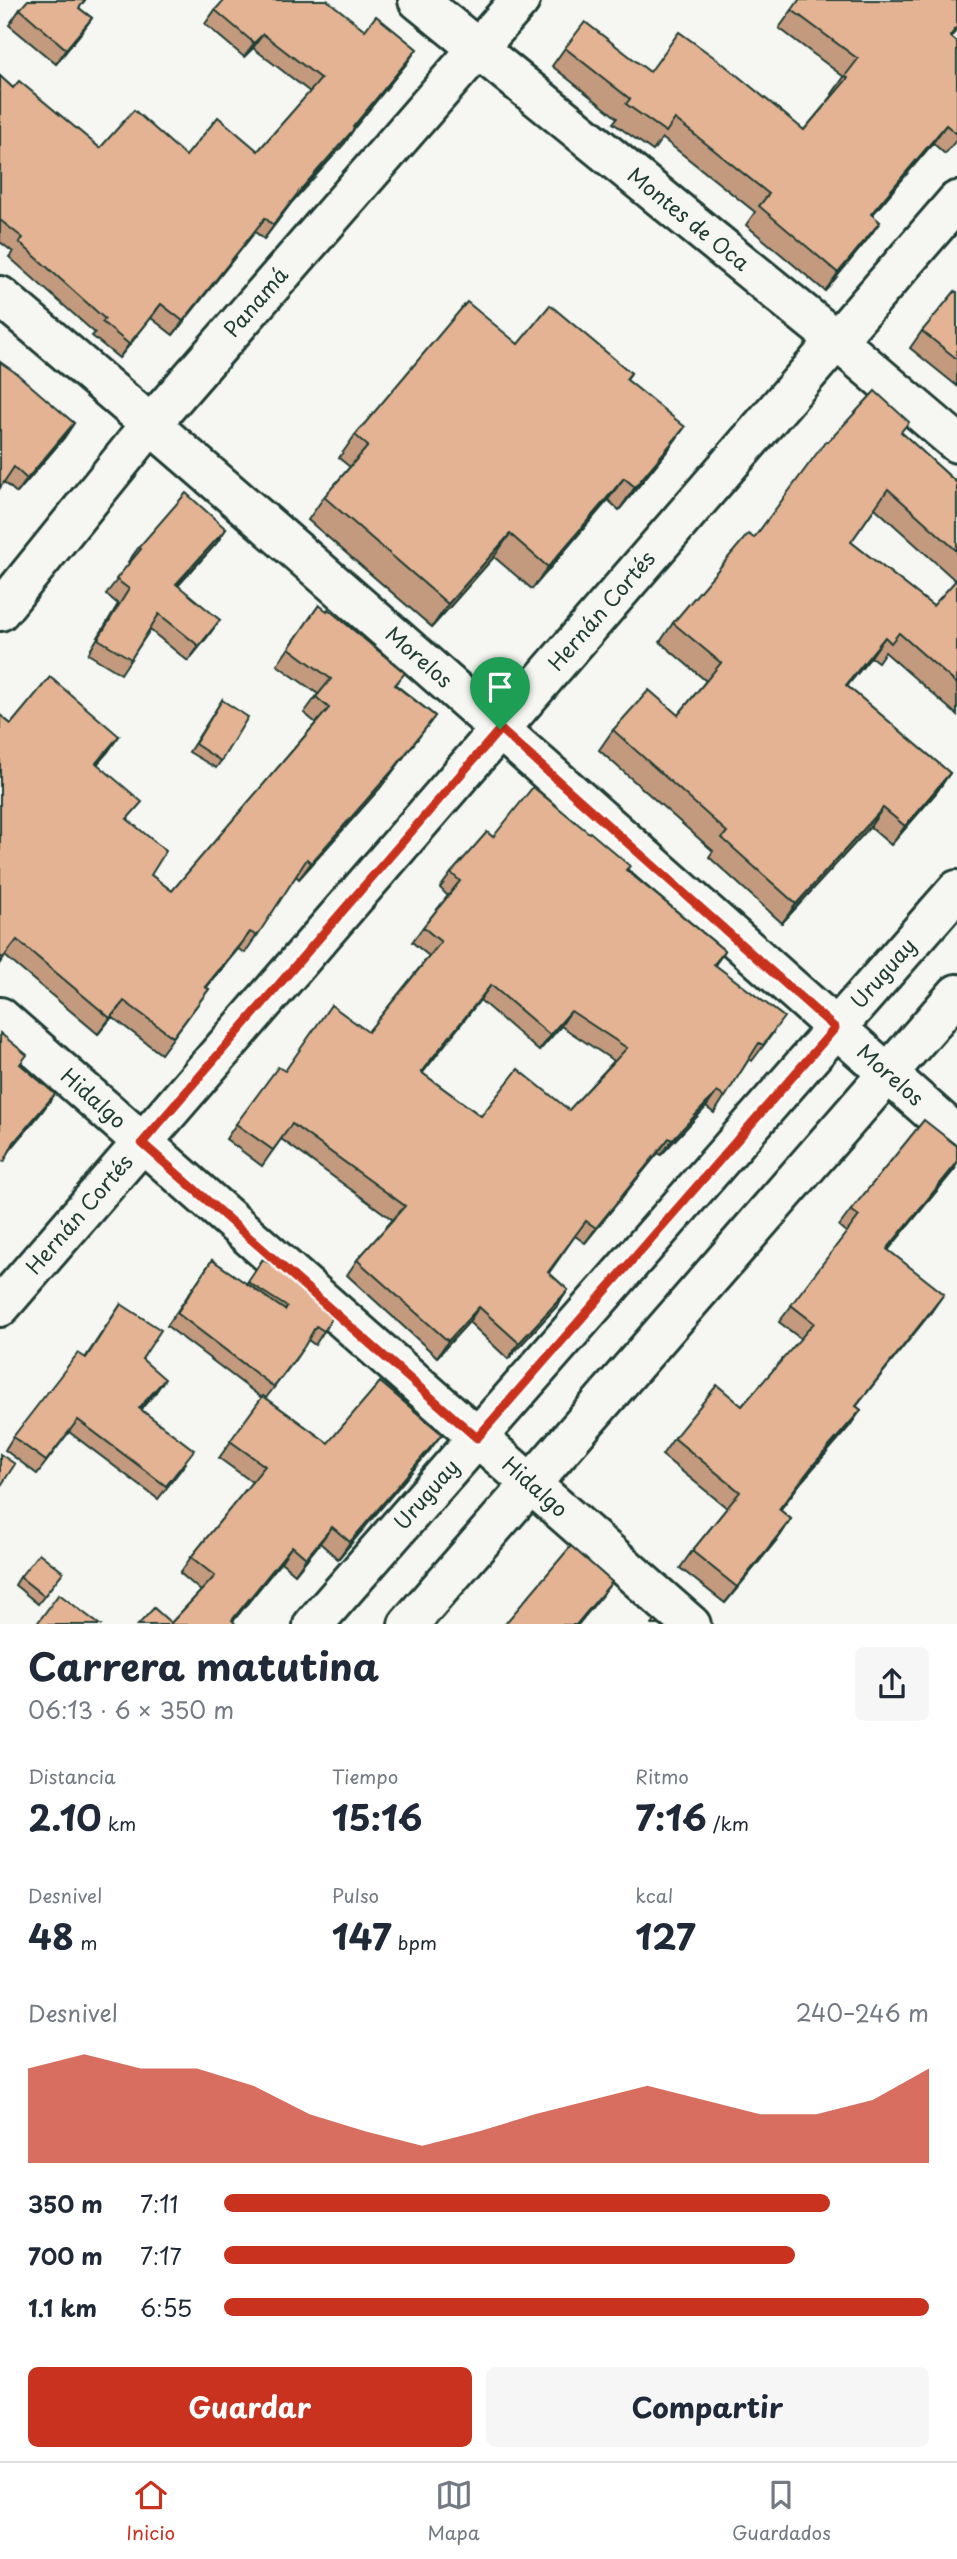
<!DOCTYPE html>
<html lang="es">
<head>
<meta charset="utf-8">
<style>
	body { margin:0; font-family:"Playpen Sans",sans-serif; background:#f6f6f7; color:#1f2937; height:100vh; display:flex; flex-direction:column; font-size:26px; white-space:nowrap }
	* { box-sizing:border-box; margin:0 }
	p { font-size:23px; color:#747a83 }
	.icon { flex:none; width:38px; height:38px; fill:none; stroke:currentColor; stroke-width:2; stroke-linecap:round; stroke-linejoin:round }
	.map { position:relative; height:1624px; overflow:hidden }
	.sheet { display:flex; flex-direction:column; background:#fff; flex:1 }
	.sheet>* { flex:none }
	.pin { position:absolute; display:grid; place-items:center; width:60px; height:60px; color:#fff; margin:-72px -30px; border-radius:50% 50% 50% 0; rotate:-45deg; box-shadow:0 0 7px #0007 }
	.pin .icon { rotate:45deg }
	.round { display:grid; place-items:center; flex:none; width:74px; height:74px; border-radius:10px; background:#f6f6f7 }
	.head { display:flex; align-items:center; justify-content:space-between; height:119px; padding:0 28px }
	h1 { font-size:38px; font-weight:700; line-height:52px }
	.stats { display:grid; grid-template-columns:repeat(3,1fr); gap:10px; height:119px; padding:7px 28px }
	.stats div { display:grid; align-content:center }
	.stats b { font-size:35px; font-weight:700 }
	.stats small { font-size:19px; font-weight:400 }
	.stats p { font-size:19px }
	.chart { height:196px; padding:14px 28px }
	.chart p { display:flex; justify-content:space-between }
	.chart svg { width:100%; height:126px; margin-top:7px; fill:#c8321e; opacity:.7 }
	.button { display:flex; gap:14px; margin-top:auto; padding:14px 28px }
	.button a { flex:1; height:80px; border-radius:10px; background:#c8321e; color:#fff; font-size:28px; font-weight:700; line-height:80px; text-align:center }
	.button a+a { background:#f6f6f7; color:#1f2937 }
	ul { padding:0 28px; list-style:none; font-size:23px }
	li { display:grid; grid-template-columns:112px 84px 1fr; align-items:center; height:52px }
	li i { height:18px; border-radius:9px; background:#c8321e }
	.tab-bar { display:flex; justify-content:space-around; align-items:center; height:98px; border-top:2px solid #e0e1e3; background:#fff; font-size:19px; color:#747a83 }
	.tab-bar a { display:grid; justify-items:center; gap:4px }
	.tab-bar .selected { color:#c8321e }
	.map>svg:first-child { display:block }
	.lines { fill:none; stroke-linecap:round; stroke-linejoin:round }
	.minor-casing { stroke:#1f3d34; stroke-width:44 }
	.minor { stroke:#f6f6f2; stroke-width:38 }
	.wall { fill:#c39a7e; stroke:#1f3d34; stroke-width:2; fill-rule:evenodd }
	.shaded-wall { fill:#9f7d67; stroke:#1f3d34; stroke-width:2 }
	.building { fill:#e3b393; stroke:#1f3d34; stroke-width:2; fill-rule:evenodd }
	.route-casing { stroke:#fff; stroke-width:14 }
	.route { stroke:#c8321e; stroke-width:9 }
	.labels { text-anchor:middle; stroke-width:6; stroke-linejoin:round; paint-order:stroke }
	.street-label { font-size:21px; fill:#1f3d34; stroke:#f6f6f2 }
</style>
</head>
<body>
<div class="map">
<svg width="957" height="1625" viewBox="0 0 957 1625">
	<rect width="100%" height="100%" fill="#f6f6f2"/>
	<filter id="ink" filterUnits="userSpaceOnUse"><feTurbulence type="fractalNoise" baseFrequency=".0143" numOctaves="2"/><feDisplacementMap in="SourceGraphic" scale="14" xChannelSelector="R" yChannelSelector="G"/><feConvolveMatrix kernelMatrix="1 2 1 2 8 2 1 2 1" color-interpolation-filters="sRGB"/></filter>
	<g filter="url(#ink)">
		<g class="lines">
			<defs>
				<g id="minor">
					<path id="s1" d="M418 0 836 340 957 443"/>
					<path id="s2" d="M0 296C324 570 640 854 957 1135"/>
					<path id="s3" d="M0 611 151 424 520 0"/>
					<path id="s4" d="M0 1017 691 1625"/>
					<path id="s5" d="M0 1307 957 201"/>
					<path id="s6" d="M313 1625 957 890"/>
					<polyline points="408,1625 957,994"/>
				</g>
			</defs>
			<!-- minor casing -->
			<use href="#minor" class="minor-casing"/>
			<!-- minor -->
			<use href="#minor" class="minor"/>
		</g>
		<!-- wall -->
		<g class="wall">
			<polygon points="85,0 79,8 92,18 81,33 56,64 9,25 20,9"/>
			<polygon points="957,0 957,30 951,37 957,42 957,139 945,154 933,143 872,215 880,222 867,240 825,291 746,225 755,212 662,138 653,151 613,123 617,118 552,66 565,48 650,72 804,130 833,95 832,94 844,77 779,28 792,10"/>
			<polygon points="215,10 407,63 354,128 345,143 292,202 264,239 255,232 173,335 151,318 119,358 92,336 95,333 9,257 13,252 0,242 0,76 13,88 100,148 186,156 258,151 310,92 253,48 244,57 205,24"/>
			<polygon points="957,293 957,386 910,348 922,331"/>
			<polygon points="518,344 631,373 627,380 669,449 619,510 608,500 532,589 494,557 432,627 308,520 324,497 350,467 339,458 355,435"/>
			<polygon points="0,362 74,423 64,438 17,493 4,482"/>
			<path d="M902 433 957 483V715L885 652 878 662 871 657 847 686 950 773 936 793 891 845 870 827 782 923 709 857 713 851 599 750 613 730 678 715 706 681 660 642 673 623 754 538 828 442ZM875 508 956 581 933 606 851 542Z"/>
			<polygon points="226,529 216,544 178,586 209,635 188,661 150,630 121,674 88,654 118,604 106,594 130,563 128,562 139,547"/>
			<polygon points="319,605 396,685 435,716 380,788 299,879 296,876 245,953 238,949 206,988 209,989 161,1054 112,1017 98,1034 5,956 0,963 0,715 11,724 119,736 97,764 129,820 151,875 172,891 316,723 304,713 318,694 277,665"/>
			<polygon points="222,700 221,761 216,768 189,752"/>
			<path d="M493 837 627 870 725 951 715 965 773 1033 752 1061 749 1059 714 1113 706 1107 661 1155 658 1153 585 1243 575 1236 549 1273 568 1290 557 1306 508 1359 469 1322 437 1357 347 1275 357 1260 393 1220 281 1139 262 1166 226 1139 236 1124 285 1071 368 1032 429 956 412 942 423 927 448 896 440 888 451 873ZM480 1000 539 1051 561 1026 614 1061 569 1110 481 1116 422 1073Z"/>
			<polygon points="954,1170 888,1250 932,1311 856,1406 861,1410 849,1427 802,1481 780,1510 791,1519 780,1536 725,1603 680,1568 692,1551 727,1508 662,1455 674,1438 742,1406 801,1339 779,1322 847,1233 839,1226 851,1210"/>
			<polygon points="263,1259 324,1331 315,1345 308,1340 295,1360 266,1398 328,1443 430,1450 338,1559 320,1543 295,1574 281,1562 233,1621 171,1623 201,1591 180,1573 191,1557 252,1482 219,1458 262,1398 167,1326 212,1260 246,1284"/>
			<polygon points="121,1304 156,1392 141,1409 186,1463 158,1499 69,1432 37,1474 5,1450 13,1437 85,1358"/>
			<polygon points="63,1572 38,1604 15,1585 20,1577"/>
		</g>
		<!-- shaded-wall -->
		<g class="shaded-wall">
			<polygon points="92,18 81,33 56,64 66,49"/>
			<polygon points="263,34 253,48 244,57 254,43"/>
			<polygon points="417,49 407,63 343,142 353,127"/>
			<polygon points="946,125 933,143 858,232 871,214"/>
			<polygon points="354,129 345,143 292,202 264,239 302,188"/>
			<polygon points="265,218 255,232 173,335 183,321"/>
			<polygon points="880,222 867,240 825,291 838,273"/>
			<polygon points="161,304 151,318 119,358 129,344"/>
			<polygon points="74,423 64,438 17,493 27,479"/>
			<polygon points="685,427 669,449 619,510 635,487"/>
			<polygon points="624,478 608,500 532,589 548,567"/>
			<polygon points="226,529 216,544 165,599 176,584"/>
			<polygon points="510,534 494,557 432,627 448,604"/>
			<polygon points="220,620 209,635 188,661 199,646"/>
			<polygon points="885,637 871,657 832,704 846,685"/>
			<polygon points="435,716 380,788 299,879 311,863"/>
			<polygon points="119,736 108,752 84,779 96,763"/>
			<polygon points="950,773 936,793 891,845 905,826"/>
			<polygon points="883,808 870,827 782,923 796,904"/>
			<polygon points="250,932 238,949 193,1003 205,987"/>
			<polygon points="491,985 480,1000 411,1088 421,1072"/>
			<polygon points="124,1001 112,1017 98,1034 110,1018"/>
			<polygon points="571,1011 561,1026 539,1051 550,1035"/>
			<polygon points="717,1092 706,1107 661,1155 672,1140"/>
			<polygon points="55,1094 42,1112 2,1160 14,1142"/>
			<polygon points="669,1138 658,1153 585,1243 596,1228"/>
			<polygon points="957,1163 954,1170 875,1266 887,1249"/>
			<polygon points="568,1290 557,1306 508,1359 519,1343"/>
			<polygon points="944,1294 932,1311 844,1422 856,1406"/>
			<polygon points="479,1307 469,1322 437,1357 448,1341"/>
			<polygon points="165,1379 156,1392 131,1420 139,1408"/>
			<polygon points="861,1410 849,1427 802,1481 768,1526 814,1464"/>
			<polygon points="442,1434 430,1450 338,1559 350,1542"/>
			<polygon points="791,1519 780,1536 725,1603 737,1587"/>
			<polygon points="332,1527 320,1543 295,1574 306,1558"/>
			<polygon points="292,1546 281,1562 230,1625 229,1625"/>
			<polygon points="612,1582 600,1598 578,1625 576,1625"/>
		</g>
		<!-- building -->
		<g class="building">
			<polygon points="28,0 85,0 79,8 92,18 66,49 20,9"/>
			<polygon points="224,0 327,0 365,30 376,16 417,49 353,127 354,129 302,188 273,225 265,218 183,321 161,304 129,344 102,322 105,319 19,242 23,238 0,220 0,76 13,88 19,81 100,148 134,110 186,156 218,117 258,151 321,79 263,34 254,43 215,10"/>
			<polygon points="799,0 957,0 957,27 950,36 957,42 957,134 946,125 871,214 880,222 838,273 759,206 769,194 675,119 666,132 626,104 630,99 565,48 585,22 650,72 679,32 722,63 804,130 848,78 845,76 858,59 792,10"/>
			<polygon points="955,291 957,293 957,359 922,331"/>
			<polygon points="467,302 518,344 550,305 631,373 626,379 685,427 635,487 624,478 548,567 510,534 448,604 324,497 368,446 355,435"/>
			<polygon points="0,362 16,373 74,423 27,479 14,467 0,488"/>
			<polygon points="875,391 909,422 901,432 957,483 957,551 888,489 851,542 933,606 957,579 957,684 899,633 891,643 885,637 846,685 950,773 905,826 883,808 796,904 722,838 727,832 613,730 649,690 678,715 721,663 673,623 748,534 754,538 826,441 828,442"/>
			<polygon points="186,493 226,529 176,584 220,620 199,646 159,614 131,659 98,639 129,589 116,579 141,549 139,547"/>
			<polygon points="319,605 327,611 328,609 405,673 395,685 435,716 392,771 311,863 307,859 257,936 250,932 205,987 209,989 173,1037 124,1001 110,1018 17,940 3,958 0,956 0,715 11,724 50,677 119,736 96,763 142,802 127,819 166,851 151,875 172,891 329,708 316,697 331,679 289,648"/>
			<polygon points="222,700 248,717 221,761 195,744"/>
			<path d="M533 787 589 833 590 832 630 866 626 870 725 951 714 964 784 1017 763 1045 759 1043 725 1097 717 1092 672 1140 669 1138 596 1228 586 1221 548 1272 568 1290 519 1343 479 1307 448 1341 357 1260 405 1206 292 1124 273 1150 236 1124 278 1067 285 1071 331 1005 368 1032 441 942 423 927 460 881 451 873 487 832 493 837ZM491 985 550 1035 571 1011 627 1048 569 1110 518 1069 481 1116 421 1072Z"/>
			<polygon points="0,1033 27,1055 20,1064 55,1094 14,1142 4,1162 0,1160"/>
			<polygon points="924,1120 957,1146 957,1163 887,1249 944,1294 856,1406 861,1410 814,1464 779,1509 791,1519 737,1587 692,1551 740,1492 674,1438 717,1385 742,1406 814,1323 791,1305 859,1216 851,1210"/>
			<polygon points="263,1259 277,1268 333,1317 324,1331 316,1326 304,1347 274,1387 177,1313 212,1260 285,1310 287,1307 248,1282"/>
			<polygon points="121,1304 161,1330 142,1359 165,1379 139,1408 194,1450 166,1486 78,1420 46,1461 13,1437 78,1353 86,1358"/>
			<polygon points="380,1382 442,1434 350,1542 332,1527 306,1558 292,1546 232,1620 236,1625 138,1625 154,1608 171,1623 215,1576 191,1557 265,1466 230,1441 263,1396 328,1443"/>
			<polygon points="0,1454 15,1464 0,1487"/>
			<polygon points="571,1546 612,1582 576,1625 504,1625"/>
			<polygon points="39,1553 63,1572 44,1596 20,1577"/>
			<polygon points="59,1594 100,1625 36,1625"/>
			<polygon points="655,1621 660,1625 652,1625"/>
		</g>
	</g>
	<g class="lines" filter="url(#ink)">
		<defs>
			<polygon id="route" points="500,729 835,1028 477,1438 142,1143"/>
		</defs>
		<!-- route casing -->
		<use href="#route" class="route-casing"/>
		<!-- route -->
		<use href="#route" class="route"/>
	</g>
	<g class="labels">
		<!-- street labels -->
		<g class="street-label">
			<text dy="7" stroke="none"><textPath href="#s1" startOffset="348">Montes de Oca</textPath></text>
			<text dy="7" stroke="none"><textPath href="#s3" startOffset="401">Panamá</textPath></text>
			<text dy="7" stroke="none"><textPath href="#s5" startOffset="920">Hernán Cortés</textPath></text>
			<text dy="7" stroke="none"><textPath href="#s2" startOffset="553">Morelos</textPath></text>
			<text dy="7" stroke="none"><textPath href="#s6" startOffset="866">Uruguay</textPath></text>
			<text dy="7" stroke="none"><textPath href="#s2" startOffset="1183">Morelos</textPath></text>
			<text dy="7" stroke="none"><textPath href="#s4" startOffset="124">Hidalgo</textPath></text>
			<text dy="7" stroke="none"><textPath href="#s5" startOffset="122">Hernán Cortés</textPath></text>
			<text dy="7" stroke="none"><textPath href="#s4" startOffset="712">Hidalgo</textPath></text>
			<text dy="7" stroke="none"><textPath href="#s6" startOffset="173">Uruguay</textPath></text>
		</g>
	</g>
</svg>
<div class="pin" style="left:500px;top:729px;background:#1e9e55"><svg class="icon" aria-label="arrive" viewBox="0 0 24 24"><path d="M6 21V4h12l-3 4 3 4H6"/></svg></div>
</div>
<section class="sheet">
<div class="head"><div><h1>Carrera matutina</h1><p>06:13 · 6 × 350 m</p></div><a class="round"><svg class="icon" aria-label="share" viewBox="0 0 24 24"><path d="M12 15V3M7 8l5-5 5 5M5 13v7h14v-7"/></svg></a></div>
<div class="stats">
<div><p>Distancia</p><b>2.10<small> km</small></b></div>
<div><p>Tiempo</p><b>15:16</b></div>
<div><p>Ritmo</p><b>7:16<small> /km</small></b></div>
</div>
<div class="stats">
<div><p>Desnivel</p><b>48<small> m</small></b></div>
<div><p>Pulso</p><b>147<small> bpm</small></b></div>
<div><p>kcal</p><b>127</b></div>
</div>
<div class="chart"><p><span>Desnivel</span>240–246 m</p>
<svg viewBox="0 0 160 44" preserveAspectRatio="none"><path d="M0 44V11L10 6L20 11L30 11L40 17L50 27L60 33L70 38L80 33L90 27L100 22L110 17L120 22L130 27L140 27L150 22L160 11V44z"/></svg>
</div>
<ul>
<li><b>350 m</b>7:11<i style="width:86%"></i></li>
<li><b>700 m</b>7:17<i style="width:81%"></i></li>
<li><b>1.1 km</b>6:55<i style="width:100%"></i></li>
</ul>
<div class="button"><a>Guardar</a><a>Compartir</a></div>
</section>
<nav class="tab-bar">
<a class="selected"><svg class="icon" aria-label="home" viewBox="0 0 24 24"><path d="M3 11l9-7 9 7M6 9v11h12V9"/></svg>Inicio</a>
<a><svg class="icon" aria-label="map" viewBox="0 0 24 24"><path d="M3 6l6-2 6 2 6-2v14l-6 2-6-2-6 2zM9 4v14M15 6v14"/></svg>Mapa</a>
<a><svg class="icon" aria-label="saved" viewBox="0 0 24 24"><path d="M7 4h10v16l-5-4-5 4z"/></svg>Guardados</a>
</nav>
</body>
</html>
